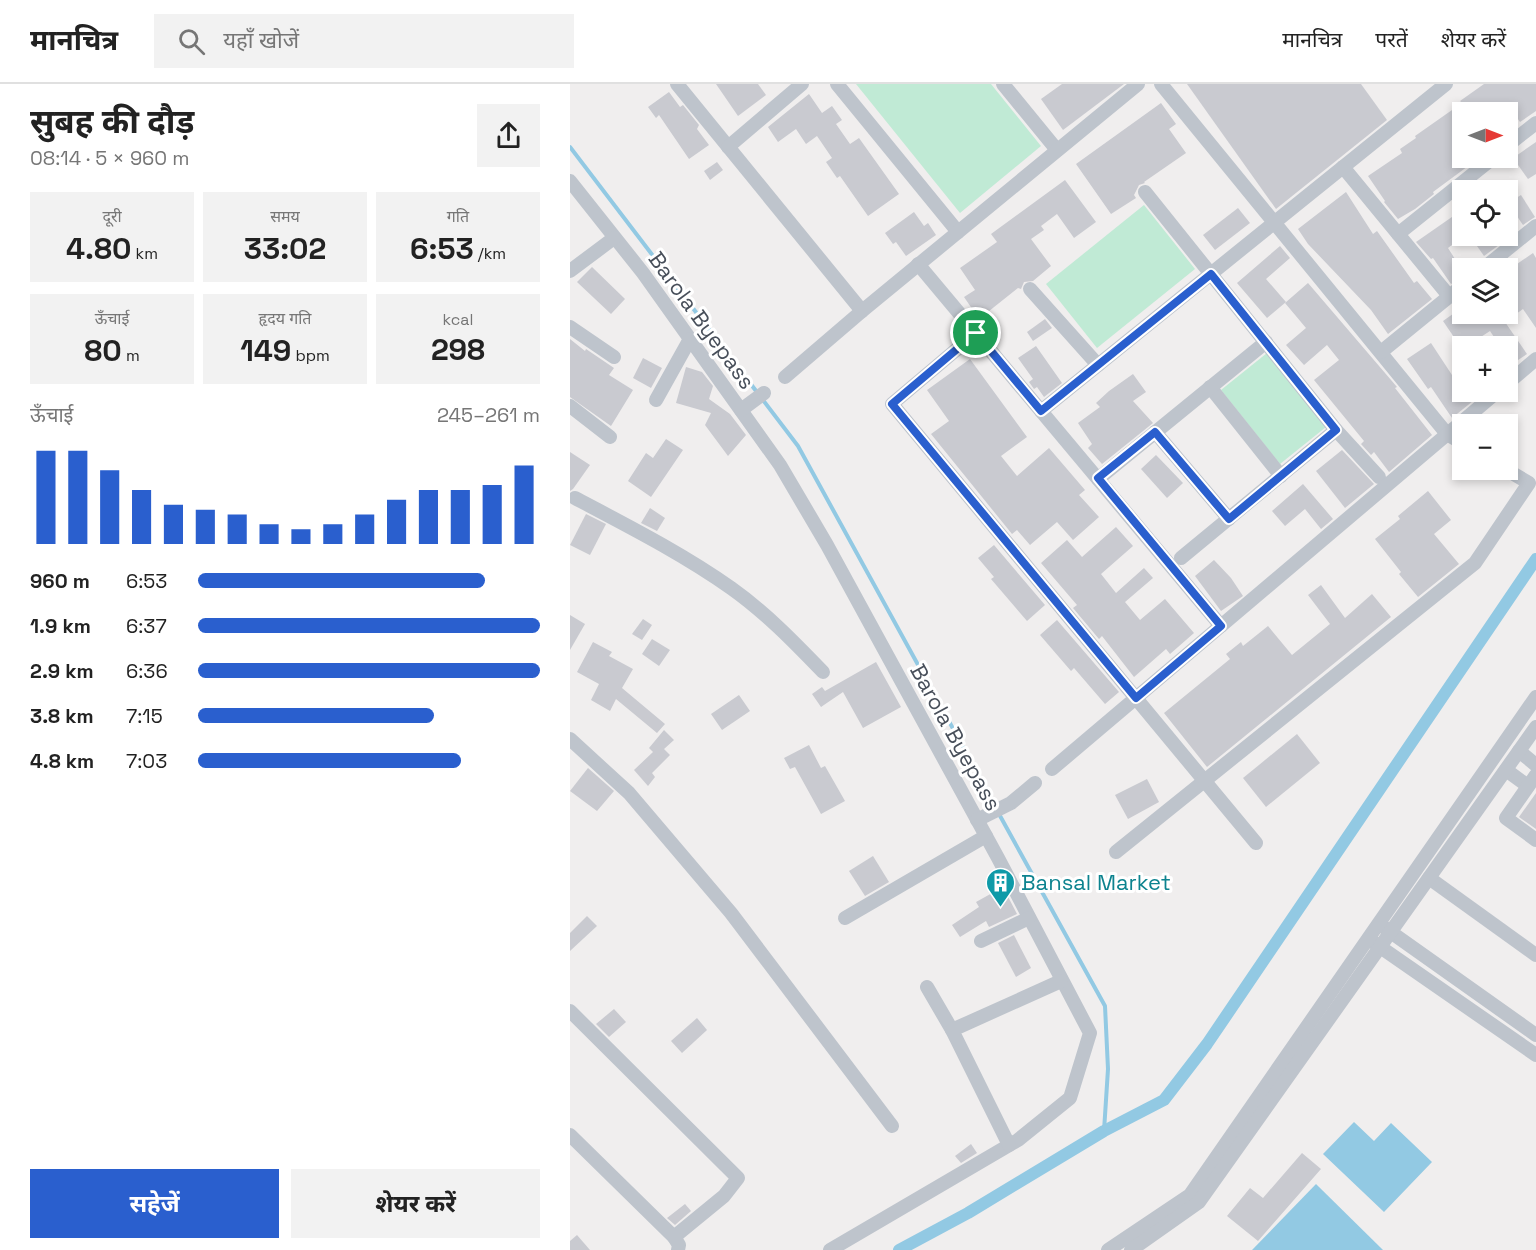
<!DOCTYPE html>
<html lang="hi">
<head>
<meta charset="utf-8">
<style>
	body { margin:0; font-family:"Space Grotesk","Noto Sans Devanagari",sans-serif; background:#f2f2f2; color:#222; height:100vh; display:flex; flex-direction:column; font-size:22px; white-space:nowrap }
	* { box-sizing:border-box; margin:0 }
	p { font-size:20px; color:#767676 }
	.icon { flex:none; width:33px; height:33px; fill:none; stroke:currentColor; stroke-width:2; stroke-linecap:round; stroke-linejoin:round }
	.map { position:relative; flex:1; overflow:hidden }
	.side { display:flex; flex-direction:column; background:#fff; width:570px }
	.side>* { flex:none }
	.needle { width:39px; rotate:90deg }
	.fabs { position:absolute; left:882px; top:18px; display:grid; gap:12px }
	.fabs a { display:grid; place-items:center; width:66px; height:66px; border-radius:0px; background:#fff; box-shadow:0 3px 9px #0003; font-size:30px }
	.pin { position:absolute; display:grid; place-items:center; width:51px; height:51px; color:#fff; margin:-26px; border:3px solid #fff; border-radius:50%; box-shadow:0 2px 6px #0007 }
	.round { display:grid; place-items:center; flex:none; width:63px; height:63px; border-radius:0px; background:#f2f2f2 }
	.overview { display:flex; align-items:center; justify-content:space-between; height:102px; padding:0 30px }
	h1 { font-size:33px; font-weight:700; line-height:45px }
	.metrics { display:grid; grid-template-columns:repeat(3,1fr); gap:9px; height:102px; padding:6px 30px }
	.metrics div { display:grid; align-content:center; border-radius:0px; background:#f2f2f2; text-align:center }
	.metrics b { font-size:30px; font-weight:700 }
	.metrics small { font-size:16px; font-weight:400 }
	.metrics p { font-size:16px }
	.chart { height:168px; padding:12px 30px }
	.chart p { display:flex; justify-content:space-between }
	.chart svg { width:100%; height:108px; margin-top:6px; stroke:#2a5fce; stroke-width:6 }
	.button { display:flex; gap:12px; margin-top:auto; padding:12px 30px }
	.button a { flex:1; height:69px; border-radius:0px; background:#2a5fce; color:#fff; font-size:24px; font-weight:700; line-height:69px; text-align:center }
	.button a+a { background:#f2f2f2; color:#222 }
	ul { padding:0 30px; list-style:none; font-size:20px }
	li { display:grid; grid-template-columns:96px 72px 1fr; align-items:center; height:45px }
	li i { height:15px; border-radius:8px; background:#2a5fce }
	header { display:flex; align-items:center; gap:36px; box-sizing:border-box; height:84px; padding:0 30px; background:#fff; border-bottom:2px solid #e0e0e0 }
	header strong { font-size:28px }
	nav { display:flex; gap:33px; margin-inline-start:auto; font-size:21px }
	.search { width:420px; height:54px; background:#f2f2f2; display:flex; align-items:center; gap:15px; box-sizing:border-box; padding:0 21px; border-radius:0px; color:#767676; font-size:22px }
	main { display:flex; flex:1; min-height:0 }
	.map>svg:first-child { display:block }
	.green { fill:#c0ead5 }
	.water { fill:#92c9e3 }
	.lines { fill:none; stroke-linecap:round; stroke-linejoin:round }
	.stream { stroke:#92c9e3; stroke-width:4 }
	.canal { stroke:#92c9e3; stroke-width:12 }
	.building { fill:#c9cad0 }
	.street { stroke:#bec4cc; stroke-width:14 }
	.route-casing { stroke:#fff; stroke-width:12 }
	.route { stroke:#2a5fce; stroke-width:8 }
	.labels { text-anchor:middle; stroke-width:6; stroke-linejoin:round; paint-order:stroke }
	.street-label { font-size:22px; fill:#484f5a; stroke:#fff }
	.culture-label { font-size:22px; fill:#0d838f; stroke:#fff; text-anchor:start }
</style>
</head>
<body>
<header>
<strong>मानचित्र</strong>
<div class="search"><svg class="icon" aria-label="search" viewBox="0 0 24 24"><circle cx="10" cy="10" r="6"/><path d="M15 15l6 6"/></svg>यहाँ खोजें</div>
<nav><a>मानचित्र</a><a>परतें</a><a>शेयर करें</a></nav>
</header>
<main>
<section class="side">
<div class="overview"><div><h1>सुबह की दौड़</h1><p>08:14 · 5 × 960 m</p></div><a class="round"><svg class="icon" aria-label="share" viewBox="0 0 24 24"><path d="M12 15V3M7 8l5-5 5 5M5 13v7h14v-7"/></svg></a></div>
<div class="metrics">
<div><p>दूरी</p><b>4.80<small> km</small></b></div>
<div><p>समय</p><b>33:02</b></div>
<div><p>गति</p><b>6:53<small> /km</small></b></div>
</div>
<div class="metrics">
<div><p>ऊँचाई</p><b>80<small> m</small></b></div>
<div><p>हृदय गति</p><b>149<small> bpm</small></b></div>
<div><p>kcal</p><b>298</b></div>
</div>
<div class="chart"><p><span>ऊँचाई</span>245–261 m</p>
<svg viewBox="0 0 160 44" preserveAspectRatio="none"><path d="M5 44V6M15 44V6M25 44V14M35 44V22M45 44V28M55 44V30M65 44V32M75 44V36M85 44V38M95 44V36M105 44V32M115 44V26M125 44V22M135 44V22M145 44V20M155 44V12"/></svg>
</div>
<ul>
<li><b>960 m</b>6:53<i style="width:84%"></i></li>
<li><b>1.9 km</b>6:37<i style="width:100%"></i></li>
<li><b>2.9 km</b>6:36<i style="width:100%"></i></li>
<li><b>3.8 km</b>7:15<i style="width:69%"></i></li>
<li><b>4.8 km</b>7:03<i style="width:77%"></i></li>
</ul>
<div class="button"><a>सहेजें</a><a>शेयर करें</a></div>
</section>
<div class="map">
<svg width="966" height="1166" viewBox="0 0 966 1166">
	<rect width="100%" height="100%" fill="#f0eeee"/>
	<!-- green -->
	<g class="green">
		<polygon points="286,0 421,0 471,62 390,129"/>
		<polygon points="574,121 625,185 527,264 476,200"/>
		<polygon points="697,269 756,343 710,380 651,306"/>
	</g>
	<!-- water -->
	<g class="water">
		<polygon points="784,1038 804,1057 821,1039 862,1078 814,1128 753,1070"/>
		<polygon points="746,1100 813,1166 682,1166"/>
	</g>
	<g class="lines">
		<!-- stream -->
		<g class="stream">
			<polyline points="0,63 228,362 426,723"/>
			<polyline points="429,730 535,922 538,985 534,1047"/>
		</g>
		<!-- canal -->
		<polyline class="canal" points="329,1166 398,1129 534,1047 594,1016 637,960 966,475"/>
	</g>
	<!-- building -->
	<g class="building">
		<polygon points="146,0 188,0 196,11 168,32"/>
		<polygon points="492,0 554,0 493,46 471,15"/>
		<polygon points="617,0 791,0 817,36 706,125"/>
		<polygon points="914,0 966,0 966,27 950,38 943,28 882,28 892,44 892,74 909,74 863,108 864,110 845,125 828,135 814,118 815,117 798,92 832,69 830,65 846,54 845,52 892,19 890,17"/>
		<polygon points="99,8 110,23 113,21 129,41 127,45 139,61 119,75 89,31 86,34 78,23"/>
		<polygon points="239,10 252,29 262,22 272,36 266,40 280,60 289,54 329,110 298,132 270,92 267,94 256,78 262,74 247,52 236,60 226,45 208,58 198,43"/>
		<polygon points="591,19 606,40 599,45 616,69 574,98 575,99 569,101 564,111 566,114 541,130 506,80"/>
		<polygon points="966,58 966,90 958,95 943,74"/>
		<polygon points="147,78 153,86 140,96 134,87"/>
		<polygon points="495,96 526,138 504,154 487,130 471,142 474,146 461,155 481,182 463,197 454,198 451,205 448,204 409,235 394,213 405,206 390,184 427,158 421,150"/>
		<polygon points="776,108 803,150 807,147 844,199 847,197 862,215 818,250 801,226 738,160 728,145"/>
		<polygon points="951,111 965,133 953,141 938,119"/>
		<polygon points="668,124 680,139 645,166 633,151"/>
		<polygon points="892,126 892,153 878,164 892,186 892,193 881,200 863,174 861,175 846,158"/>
		<polygon points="344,128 354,142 358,139 366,151 336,172 326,158 323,160 315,149"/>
		<polygon points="900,152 923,152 929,161 914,172"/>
		<polygon points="710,162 720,174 696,195 716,218 697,234 667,199"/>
		<polygon points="963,169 966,174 966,244 953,225 935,238 957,270 942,280 938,273 938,262 930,262 920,247 897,262 892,262 892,265 873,237 887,227 893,236 903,230 938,230 938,190 946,184 944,182"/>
		<polygon points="22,183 55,215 41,230 7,198"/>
		<polygon points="738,199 827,303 825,304 862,351 819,388 804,368 801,371 791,360 794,357 744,296 769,276 757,261 734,281 716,261 736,244 715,219"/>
		<polygon points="475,235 482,244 463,257 457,248"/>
		<polygon points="0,255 15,267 16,265 44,284 39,291 63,306 41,342 0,313"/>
		<polygon points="861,259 882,291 892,284 892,308 914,308 882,334 861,303 858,305 837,275"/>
		<polygon points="466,262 492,299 474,313 467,303 464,305 459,298 463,295 448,274"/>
		<polygon points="73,274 92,284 81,304 63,294"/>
		<polygon points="400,275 457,353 431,372 447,392 479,364 515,406 509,411 529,433 503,456 487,438 460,461 447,446 442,450 361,350 379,337 357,306"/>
		<polygon points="116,283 132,288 143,302 139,315 160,330 176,351 158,372 135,341 141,329 106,319"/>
		<polygon points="563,290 576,308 563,317 583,339 532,380 518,364 522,360 508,339 530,323 526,319 539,307"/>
		<polygon points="96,355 113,366 81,413 58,397 76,369 83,374"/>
		<polygon points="772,366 804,400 775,424 746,387"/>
		<polygon points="0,368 20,381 3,405 0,407"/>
		<polygon points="586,371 613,399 597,414 571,385"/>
		<polygon points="733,400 763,435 751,445 735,425 715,442 702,427"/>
		<polygon points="858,407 881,436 864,450 889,480 848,513 829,490 831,488 805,455 830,435 828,432"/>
		<polygon points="80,424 95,434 87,447 71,439"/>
		<polygon points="16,430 36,440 20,471 0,461"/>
		<polygon points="546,443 563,462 531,490 546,509 574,484 583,494 555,518 570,536 595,515 624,549 600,570 596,565 564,593 532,552 529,555 503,524 507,521 471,479 497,456 512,473"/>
		<polygon points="424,461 475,521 457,537 421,495 424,493 408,474"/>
		<polygon points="644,476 661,494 673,512 651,527 625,492"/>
		<polygon points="751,501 775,534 802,510 821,533 637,683 594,629 660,575 656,570 671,558 673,562 698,542 722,571 760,540 738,511"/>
		<polygon points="0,531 15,540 0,566"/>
		<polygon points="73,535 82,541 72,556 62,550"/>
		<polygon points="487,536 549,608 535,620 504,584 501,587 470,551"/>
		<polygon points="82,555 100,566 89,582 72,570"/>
		<polygon points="23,558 42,568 39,572 63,585 52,604 95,640 87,649 46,615 40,627 21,616 29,600 7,588"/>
		<polygon points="306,578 331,623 293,644 273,608 251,623 242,610 252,603 255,607"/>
		<polygon points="169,611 180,627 152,646 141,630"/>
		<polygon points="94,646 104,656 94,665 100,671 82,689 85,693 78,702 64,686 83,668 79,664"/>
		<polygon points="727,650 750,679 696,723 673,694"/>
		<polygon points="239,661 251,684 255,682 275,717 251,730 225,683 220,685 214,674"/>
		<polygon points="18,684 44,707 27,727 0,707"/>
		<polygon points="577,695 589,718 558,735 545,711"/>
		<polygon points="966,709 966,745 949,733"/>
		<polygon points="303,772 319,798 295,812 279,787"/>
		<polygon points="433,803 447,830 419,843 416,837 390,853 382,841 409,823 406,818"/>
		<polygon points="17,832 27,842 0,867 0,849"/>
		<polygon points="444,851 461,884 446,893 428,859"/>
		<polygon points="44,925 56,938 39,953 26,940"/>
		<polygon points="127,934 137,946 112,969 101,957"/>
		<polygon points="401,1060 407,1069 391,1079 385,1072"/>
		<polygon points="732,1069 751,1085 688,1157 657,1132 680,1104 693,1114"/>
		<polygon points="115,1120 121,1127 105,1141 97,1134"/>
		<polygon points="7,1151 20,1166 0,1166 0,1157"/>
	</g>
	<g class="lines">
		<!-- street -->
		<g class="street">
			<polyline points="107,0 292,227"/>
			<polyline points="267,0 388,148"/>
			<polyline points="433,0 487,66"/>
			<polyline points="591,0 877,350 892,359"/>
			<polyline points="938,61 966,39"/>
			<polyline points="158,63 232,0"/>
			<polyline points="773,83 879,212"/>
			<polyline points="0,97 73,189 210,381 257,461 428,774 520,949 500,1014 448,1056 260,1166"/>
			<polyline points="575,108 766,346 809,393"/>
			<polyline points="828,150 923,74"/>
			<polyline points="348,180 651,542"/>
			<polyline points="914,184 966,142"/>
			<polyline points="0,187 44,154"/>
			<polyline points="460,205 528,281"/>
			<polyline points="0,243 44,273"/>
			<polyline points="406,249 322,320 686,759"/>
			<polyline points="811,268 892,202"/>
			<polyline points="215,293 292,227 568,0"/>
			<polyline points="938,299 966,275"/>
			<polyline points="640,303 711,392"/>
			<polyline points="86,316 120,255"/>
			<polyline points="0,322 40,353"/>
			<polyline points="171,326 194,309"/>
			<polyline points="471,327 876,0"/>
			<polyline points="585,348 659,435"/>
			<polyline points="528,395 696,258"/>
			<path d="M5 414C58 442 113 470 161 504 195 528 224 558 253 588"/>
			<polyline points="611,474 766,346"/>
			<polyline points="0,655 59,709 161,829 322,1042"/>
			<polyline points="949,667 966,681"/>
			<polyline points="482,685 927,308"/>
			<polyline points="936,686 958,702"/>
			<polyline points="966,691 936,734 966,756"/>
			<polyline points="407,736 441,719 465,699"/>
			<polyline points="546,768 905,479 959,399 937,386"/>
			<polyline points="859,794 966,871"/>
			<polyline points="275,834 416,752"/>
			<polyline points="815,844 966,951"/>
			<polyline points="411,857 459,834"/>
			<polyline points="803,858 966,971"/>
			<polyline points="357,903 382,946"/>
			<polyline points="0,927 168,1094 154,1112 104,1153"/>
			<polyline points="0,1051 104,1153 109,1161 108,1166"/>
			<polyline points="439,1061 382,946 491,897"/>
			<polyline points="538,1166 620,1111 966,613"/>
			<polyline points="561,1166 629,1118 966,643"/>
		</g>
	</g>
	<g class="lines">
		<defs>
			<polygon id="route" points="641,190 766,346 659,435 585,348 528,394 651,542 566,614 322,320 406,249 471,327"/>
		</defs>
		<!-- route casing -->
		<use href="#route" class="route-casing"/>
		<!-- route -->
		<use href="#route" class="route"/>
	</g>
	<!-- icons -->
	<defs>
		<symbol id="building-pin" viewBox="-11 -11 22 30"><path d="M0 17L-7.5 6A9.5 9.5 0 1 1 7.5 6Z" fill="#0f9aa8" stroke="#fff"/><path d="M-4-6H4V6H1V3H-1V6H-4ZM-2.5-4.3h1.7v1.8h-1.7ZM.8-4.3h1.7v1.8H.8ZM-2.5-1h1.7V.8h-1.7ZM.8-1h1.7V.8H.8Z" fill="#fff"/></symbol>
	</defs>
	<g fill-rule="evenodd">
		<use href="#building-pin" x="414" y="782" width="33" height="45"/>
	</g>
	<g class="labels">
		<!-- street labels -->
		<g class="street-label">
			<text transform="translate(132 236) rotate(54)" y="8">Barola Byepass</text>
			<text transform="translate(386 653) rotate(61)" y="8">Barola Byepass</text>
		</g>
		<!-- culture labels -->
		<g class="culture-label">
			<text x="451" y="806">Bansal Market</text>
		</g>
	</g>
</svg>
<div class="fabs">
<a><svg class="needle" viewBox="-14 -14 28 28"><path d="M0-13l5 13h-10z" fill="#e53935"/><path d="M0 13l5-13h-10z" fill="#767676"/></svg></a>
<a><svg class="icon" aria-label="locate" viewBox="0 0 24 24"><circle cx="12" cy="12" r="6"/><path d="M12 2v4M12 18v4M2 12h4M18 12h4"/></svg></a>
<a><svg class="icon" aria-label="layers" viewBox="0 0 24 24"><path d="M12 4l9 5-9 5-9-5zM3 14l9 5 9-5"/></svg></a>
<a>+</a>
<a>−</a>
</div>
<div class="pin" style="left:406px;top:249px;background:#1e9e55"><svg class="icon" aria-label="arrive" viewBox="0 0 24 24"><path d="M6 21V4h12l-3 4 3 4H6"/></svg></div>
</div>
</main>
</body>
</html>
